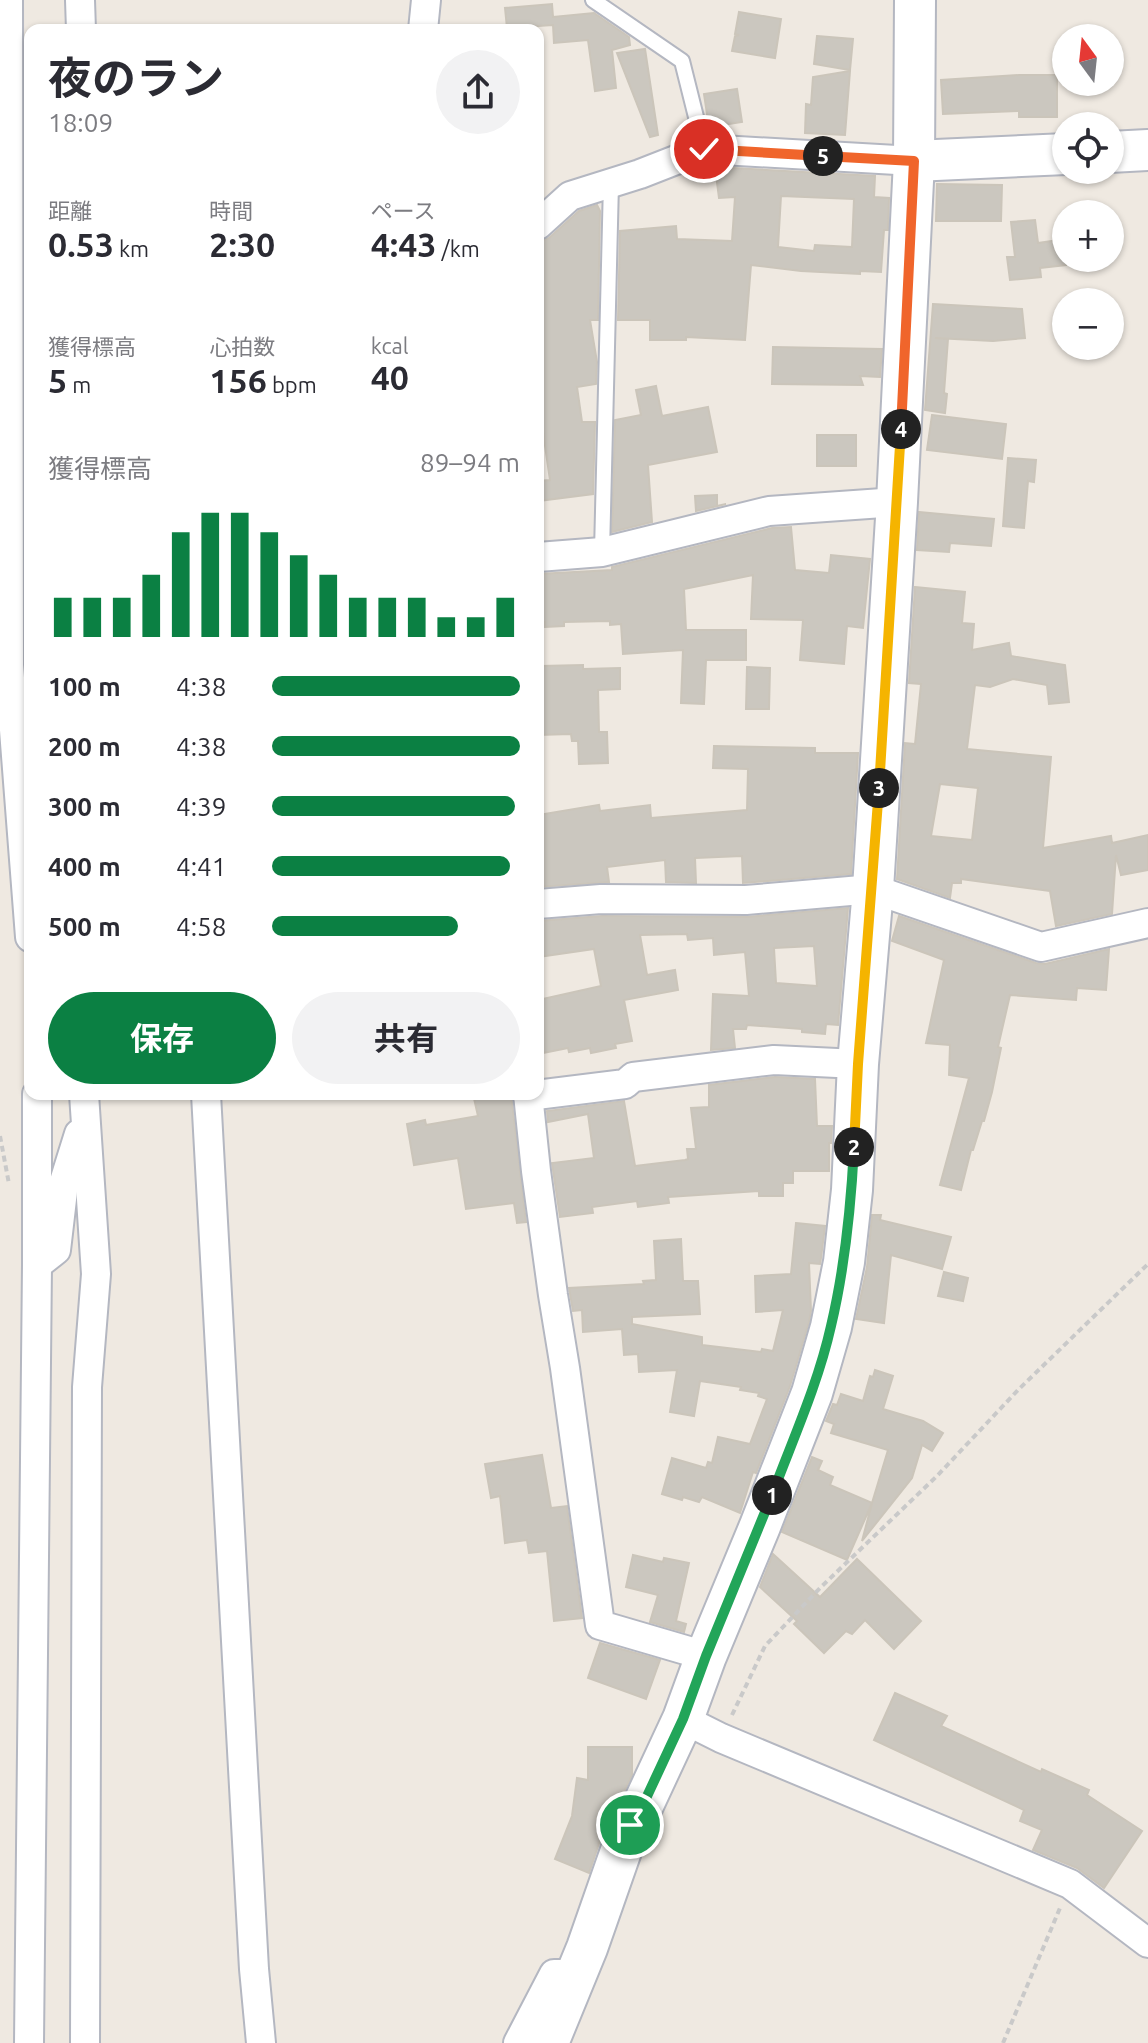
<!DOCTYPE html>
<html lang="ja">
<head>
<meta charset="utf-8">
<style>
	body { margin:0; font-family:Ubuntu,"Noto Sans JP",sans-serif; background:#f2f2f3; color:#2b2b33; height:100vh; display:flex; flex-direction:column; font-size:30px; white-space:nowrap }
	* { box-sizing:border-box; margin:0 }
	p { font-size:26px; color:#7c7c81 }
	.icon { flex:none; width:44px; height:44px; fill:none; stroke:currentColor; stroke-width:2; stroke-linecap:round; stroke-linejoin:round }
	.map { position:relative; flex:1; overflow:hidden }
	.sheet { position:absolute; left:24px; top:24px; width:520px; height:1076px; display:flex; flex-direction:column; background:#fff; border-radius:16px; box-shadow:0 2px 6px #0004 }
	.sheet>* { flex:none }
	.needle { width:52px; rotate:345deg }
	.buttons { position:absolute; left:1052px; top:24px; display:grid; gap:16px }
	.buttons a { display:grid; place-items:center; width:72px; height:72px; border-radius:50%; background:#fff; box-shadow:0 2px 6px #0004; font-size:40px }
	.pin { position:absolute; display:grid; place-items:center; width:68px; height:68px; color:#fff; margin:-34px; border:4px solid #fff; border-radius:50%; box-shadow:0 2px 8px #0007 }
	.km { position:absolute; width:40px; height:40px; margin:-20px; border-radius:50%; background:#222; color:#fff; font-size:22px; line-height:40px; text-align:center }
	.round { display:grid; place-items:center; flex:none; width:84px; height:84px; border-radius:42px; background:#f2f2f3 }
	.summary { display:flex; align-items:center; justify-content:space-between; height:136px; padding:0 24px }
	h1 { font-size:44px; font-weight:700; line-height:60px }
	.stats { display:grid; grid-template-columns:repeat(3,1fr); gap:12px; height:136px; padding:8px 24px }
	.stats div { display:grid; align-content:center }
	.stats b { font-size:34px; font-weight:700 }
	.stats small { font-size:22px; font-weight:400 }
	.stats p { font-size:22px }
	.chart { height:224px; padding:16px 24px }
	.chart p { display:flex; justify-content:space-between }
	.chart svg { width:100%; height:144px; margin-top:8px; stroke:#0b8043; stroke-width:6 }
	.action { display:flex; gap:16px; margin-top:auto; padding:16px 24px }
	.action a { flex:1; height:92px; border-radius:48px; background:#0b8043; color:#fff; font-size:32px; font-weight:700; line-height:92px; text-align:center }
	.action a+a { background:#f2f2f3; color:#2b2b33 }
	ul { padding:0 24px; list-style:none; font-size:26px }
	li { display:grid; grid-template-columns:128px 96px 1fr; align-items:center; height:60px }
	li i { height:20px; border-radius:10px; background:#0b8043 }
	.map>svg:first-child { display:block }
	.building { fill:#cbc7bf; stroke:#cbc5ba; stroke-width:2; fill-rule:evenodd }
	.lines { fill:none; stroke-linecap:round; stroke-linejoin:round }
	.lane-casing { stroke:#b4b7c1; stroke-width:18 }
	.street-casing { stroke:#b4b7c1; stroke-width:32 }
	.secondary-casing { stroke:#b4b7c1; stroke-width:44 }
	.path { stroke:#c9c9c9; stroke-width:4; stroke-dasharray:6 4; stroke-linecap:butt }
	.lane { stroke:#fff; stroke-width:14 }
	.street { stroke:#fff; stroke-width:28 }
	.secondary { stroke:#fff; stroke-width:40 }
	.split-1-casing { stroke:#fff; stroke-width:16 }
	.split-2-casing { stroke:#fff; stroke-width:16 }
	.split-3-casing { stroke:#fff; stroke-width:16 }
	.split-4-casing { stroke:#fff; stroke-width:16 }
	.split-5-casing { stroke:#fff; stroke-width:16 }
	.split-6-casing { stroke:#fff; stroke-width:16 }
	.split-1 { stroke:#22a559; stroke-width:10 }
	.split-2 { stroke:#22a559; stroke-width:10 }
	.split-3 { stroke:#f5b400; stroke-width:10 }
	.split-4 { stroke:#f5b400; stroke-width:10 }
	.split-5 { stroke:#f0652b; stroke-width:10 }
	.split-6 { stroke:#f0652b; stroke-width:10 }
</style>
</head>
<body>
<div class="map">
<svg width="1148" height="2043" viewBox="0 0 1148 2043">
	<rect width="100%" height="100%" fill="#efe9e1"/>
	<!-- building -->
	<g class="building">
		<polygon points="552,4 553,17 594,13 629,37 630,45 612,50 616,88 595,91 588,40 554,43 553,25 507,28 505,8"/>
		<polygon points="739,12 781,19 775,58 732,51 735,36 739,35 735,34"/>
		<polygon points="817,36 853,39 850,70 814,64"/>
		<polygon points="645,49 658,135 650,137 617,53"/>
		<polygon points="850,71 845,135 805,133 806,104 811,105 813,77"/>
		<polygon points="1019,75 1057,75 1057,117 1019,117 1019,111 943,114 941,80"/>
		<polygon points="737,89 742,122 709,127 704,94"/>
		<path d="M715 167 875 176 874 197 889 198 888 230H884L881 272 860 271V274L801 271 751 265 745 340 686 337V340H650V320H618L620 231 676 226 677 239 732 241 735 197 719 198ZM781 196 854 199 852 247 815 245 814 251 778 247Z"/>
		<polygon points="937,184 1002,185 1001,221 936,221"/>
		<polygon points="597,205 600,211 598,320 590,320 597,362 596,384 577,387 582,422 595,422 593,494 538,501 538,481 550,480 542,425 538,426 538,242 549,238 579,211"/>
		<polygon points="1035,220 1038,243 1066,239 1066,265 1040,268 1041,277 1010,280 1007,257 1015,257 1011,222"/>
		<polygon points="933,304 1022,309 1025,338 993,341 935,338 948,339 944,393 947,394 945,413 925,410"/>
		<polygon points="773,347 882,349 880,377 860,376 863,385 772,384"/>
		<polygon points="656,386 662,416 708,407 717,452 648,465 652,522 612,532 615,420 641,415 636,390"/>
		<polygon points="932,415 1006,424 1002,459 927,450"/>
		<rect x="817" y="435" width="39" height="31"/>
		<polygon points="1008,458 1036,460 1034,482 1028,481 1024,528 1003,526"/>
		<polygon points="717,495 717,506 726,504 696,511 695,496"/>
		<polygon points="919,512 994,519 991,546 950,543 949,552 917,550"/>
		<polygon points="791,527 795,570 829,573 831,555 870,559 863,628 847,626 844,664 800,660 803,620 751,619 753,575 684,589 686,630 746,630 746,660 706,660 704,704 681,703 683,650 623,654 621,624 610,625 610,621 564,622 564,626 545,627 545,622 538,623 538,574 612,570 612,567 772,528"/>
		<path d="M915 587 965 592 962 623 974 624 972 650 1009 643 1011 656 1065 665 1069 702 1049 704 1047 685 1013 679 990 687 975 685 967 749 1051 757 1043 848 1111 836 1112 843 1148 835V870L1121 875 1116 855 1112 914 1056 926 1050 891 961 879V883H952L950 898 897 879 905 743 915 744 921 684 909 683ZM940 784 978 788 972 840 931 836Z"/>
		<polygon points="583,665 583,669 620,668 620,689 598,690 599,732 607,732 608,763 579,764 578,741 572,741 571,734 538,735 538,697 541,697 541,666"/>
		<polygon points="747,667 770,668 769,709 746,709"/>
		<polygon points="714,746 815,748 815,753 858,753 851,874 743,883 742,856 695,858 696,883 666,882 665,860 607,867 609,882 538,887 538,815 599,805 600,811 650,805 651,818 747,810 748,769 713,768"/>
		<path d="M848 908 838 1025 826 1024 825 1034 802 1032V1029L747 1025 746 1029H733L735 1048 711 1050 713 994 749 996 745 952 714 955 713 938 688 940 687 934 640 935 647 975 675 970 678 990 624 1000 632 1041 615 1044 616 1048 591 1053 590 1048 569 1052 568 1048 538 1054V1000L601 986 594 949 538 957V921L602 916 746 917ZM814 946 817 986 776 983 774 948Z"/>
		<polygon points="899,916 1036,963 1045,964 1109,949 1106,990 1077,988 1076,1000 1010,995 998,1047 1001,1048 992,1092 984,1121 982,1121 973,1150 971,1150 961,1190 940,1185 969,1078 949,1075 950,1045 926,1043 944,960 892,941"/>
		<polygon points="775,1077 815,1079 817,1126 832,1126 831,1143 829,1143 829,1171 793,1171 793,1183 783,1183 783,1196 759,1196 759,1191 668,1197 669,1203 638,1207 637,1201 592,1207 593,1213 560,1217 552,1163 594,1158 588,1114 548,1122 547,1111 624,1101 635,1166 685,1160 688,1159 687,1149 696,1149 691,1108 709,1107 709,1085"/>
		<polygon points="473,1094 511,1094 526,1222 517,1223 514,1203 466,1209 458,1158 414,1165 407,1124 425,1120 426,1125 478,1116"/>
		<polygon points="872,1215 881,1215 880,1220 951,1237 942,1269 891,1255 884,1323 856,1319 867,1267"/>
		<polygon points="796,1223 825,1226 821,1258 820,1264 809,1263 811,1311 809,1322 790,1386 756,1473 753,1472 740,1513 702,1497 699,1502 683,1497 682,1500 662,1494 672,1458 706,1468 708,1462 712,1463 718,1437 750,1444 767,1399 758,1396 759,1393 740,1390 741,1387 700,1381 694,1416 670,1412 677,1370 639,1372 638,1354 624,1355 622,1329 583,1332 582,1310 573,1311 569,1288 644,1284 643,1281 656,1280 654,1241 681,1239 683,1281 698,1281 700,1314 632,1317 632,1324 702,1337 702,1345 761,1352 762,1349 773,1351 783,1310 756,1312 755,1276 791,1274"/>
		<polygon points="944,1272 968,1278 963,1301 938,1296"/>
		<polygon points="875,1370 893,1376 883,1409 923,1421 943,1433 932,1451 922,1445 912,1478 862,1541 872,1503 847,1560 782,1532 812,1457 822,1461 818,1470 833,1477 830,1485 872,1503 888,1450 831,1433 834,1424 826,1421 833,1404 837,1405 841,1394 863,1401 870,1376 873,1377"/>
		<polygon points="542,1455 551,1508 567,1506 582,1618 554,1621 547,1551 529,1553 527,1540 505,1543 500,1496 491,1498 485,1464"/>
		<polygon points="773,1554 820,1597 857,1559 921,1621 894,1649 865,1620 852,1634 846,1631 824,1653 794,1624 797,1621 760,1587"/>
		<polygon points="633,1555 663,1562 664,1558 689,1563 676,1621 686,1624 684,1632 650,1622 658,1595 626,1587"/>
		<polygon points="600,1643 660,1660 646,1699 588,1678"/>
		<polygon points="895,1693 947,1716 941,1726 1041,1772 1042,1769 1089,1790 1087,1795 1142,1831 1104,1888 1077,1868 1033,1850 1042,1830 1020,1821 1024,1810 874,1740"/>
		<polygon points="588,1747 632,1747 632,1775 622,1796 608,1817 589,1873 555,1859 572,1816 577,1778 588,1780"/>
	</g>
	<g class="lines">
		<defs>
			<g id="lane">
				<polyline points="593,0 682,61 704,149"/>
				<polyline points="602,552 611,183"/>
			</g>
			<g id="street">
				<polyline points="8,0 9,665 30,937"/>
				<polyline points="80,0 81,30"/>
				<polyline points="423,30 426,0"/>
				<polyline points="538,225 570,196 640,174 704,149 914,161"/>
				<polyline points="538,557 602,552 769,511 897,502"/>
				<polyline points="538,904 601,899 746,900 873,889 1041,947 1148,923"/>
				<polyline points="84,1094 96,1274 87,1387 85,2043"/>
				<polyline points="206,1094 254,1969 261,2043"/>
				<polyline points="528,1094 536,1171 553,1295 565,1368 600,1625 706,1656"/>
				<polyline points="528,1096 625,1084 633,1077 774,1060 858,1064"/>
				<polyline points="37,1265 56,1250 64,1182 79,1134"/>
				<polyline points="683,1719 721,1738 1070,1884 1148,1943"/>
				<polyline points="29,2043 37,1265 37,1094"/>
				<polyline points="518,2043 554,1974 576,1974"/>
			</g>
			<g id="secondary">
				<polyline points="1110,152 1148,150"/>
				<polyline points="914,161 1066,154"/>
				<polyline points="548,2043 587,1948 630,1825 642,1807 683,1719 706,1656 760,1526 812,1393 831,1327 844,1262 852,1190 858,1064 873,889 897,502 914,161 915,0"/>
			</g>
		</defs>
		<!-- lane casing -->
		<use href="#lane" class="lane-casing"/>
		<!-- street casing -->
		<use href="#street" class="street-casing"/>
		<!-- secondary casing -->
		<use href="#secondary" class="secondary-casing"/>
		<!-- path -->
		<g class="path">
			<polyline points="0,1136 9,1184"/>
			<polyline points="732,1715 765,1646 820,1588 937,1476 1018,1390 1148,1264"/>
			<polyline points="1003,2043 1060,1908"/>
		</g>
		<!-- lane -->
		<use href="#lane" class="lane"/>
		<!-- street -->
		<use href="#street" class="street"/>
		<!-- secondary -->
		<use href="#secondary" class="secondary"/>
	</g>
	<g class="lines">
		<defs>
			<polyline id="split-1" points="630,1825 642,1807 683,1719 706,1656 772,1495"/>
			<path id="split-2" d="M772 1495C793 1439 818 1384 831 1326 845 1267 851 1207 854 1147"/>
			<polyline id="split-3" points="854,1147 858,1064 879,788"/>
			<polyline id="split-4" points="879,788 901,429"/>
			<polyline id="split-5" points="823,156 914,161 901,429"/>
			<polyline id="split-6" points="704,149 823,156"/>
		</defs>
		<!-- split-1 casing -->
		<use href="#split-1" class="split-1-casing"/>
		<!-- split-2 casing -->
		<use href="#split-2" class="split-2-casing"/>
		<!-- split-3 casing -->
		<use href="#split-3" class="split-3-casing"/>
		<!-- split-4 casing -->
		<use href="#split-4" class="split-4-casing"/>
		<!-- split-5 casing -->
		<use href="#split-5" class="split-5-casing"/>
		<!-- split-6 casing -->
		<use href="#split-6" class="split-6-casing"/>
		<!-- split-1 -->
		<use href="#split-1" class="split-1"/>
		<!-- split-2 -->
		<use href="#split-2" class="split-2"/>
		<!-- split-3 -->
		<use href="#split-3" class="split-3"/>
		<!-- split-4 -->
		<use href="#split-4" class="split-4"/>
		<!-- split-5 -->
		<use href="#split-5" class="split-5"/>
		<!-- split-6 -->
		<use href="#split-6" class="split-6"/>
	</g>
</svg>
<div class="buttons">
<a><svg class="needle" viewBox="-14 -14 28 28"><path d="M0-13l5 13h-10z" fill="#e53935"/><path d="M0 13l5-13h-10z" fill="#7c7c81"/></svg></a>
<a><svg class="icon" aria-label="locate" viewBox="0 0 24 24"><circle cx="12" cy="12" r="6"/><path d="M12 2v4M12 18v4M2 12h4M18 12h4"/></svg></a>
<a>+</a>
<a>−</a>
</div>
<div class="pin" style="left:630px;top:1825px;background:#1e9e55"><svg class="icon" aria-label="arrive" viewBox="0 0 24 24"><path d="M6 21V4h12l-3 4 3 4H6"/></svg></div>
<div class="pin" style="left:704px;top:149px;background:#d93025"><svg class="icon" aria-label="check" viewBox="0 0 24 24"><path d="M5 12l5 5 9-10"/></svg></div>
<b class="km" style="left:772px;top:1495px">1</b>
<b class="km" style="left:854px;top:1147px">2</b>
<b class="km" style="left:879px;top:788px">3</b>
<b class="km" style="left:901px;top:429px">4</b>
<b class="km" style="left:823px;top:156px">5</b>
<section class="sheet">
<div class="summary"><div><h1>夜のラン</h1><p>18:09</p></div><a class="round"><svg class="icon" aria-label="share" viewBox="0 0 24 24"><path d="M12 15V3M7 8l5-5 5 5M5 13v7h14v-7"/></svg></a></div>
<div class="stats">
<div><p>距離</p><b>0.53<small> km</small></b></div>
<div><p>時間</p><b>2:30</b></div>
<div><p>ペース</p><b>4:43<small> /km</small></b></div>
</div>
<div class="stats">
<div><p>獲得標高</p><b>5<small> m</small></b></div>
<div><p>心拍数</p><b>156<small> bpm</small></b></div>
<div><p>kcal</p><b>40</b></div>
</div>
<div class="chart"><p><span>獲得標高</span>89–94 m</p>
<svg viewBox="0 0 160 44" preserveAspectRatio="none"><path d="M5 44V32M15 44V32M25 44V32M35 44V25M45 44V12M55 44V6M65 44V6M75 44V12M85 44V19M95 44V25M105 44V32M115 44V32M125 44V32M135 44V38M145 44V38M155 44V32"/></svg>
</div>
<ul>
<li><b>100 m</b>4:38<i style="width:100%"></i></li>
<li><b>200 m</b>4:38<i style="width:100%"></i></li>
<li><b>300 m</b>4:39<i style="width:98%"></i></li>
<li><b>400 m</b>4:41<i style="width:96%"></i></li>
<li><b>500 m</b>4:58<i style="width:75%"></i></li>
</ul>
<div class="action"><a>保存</a><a>共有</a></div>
</section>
</div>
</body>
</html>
